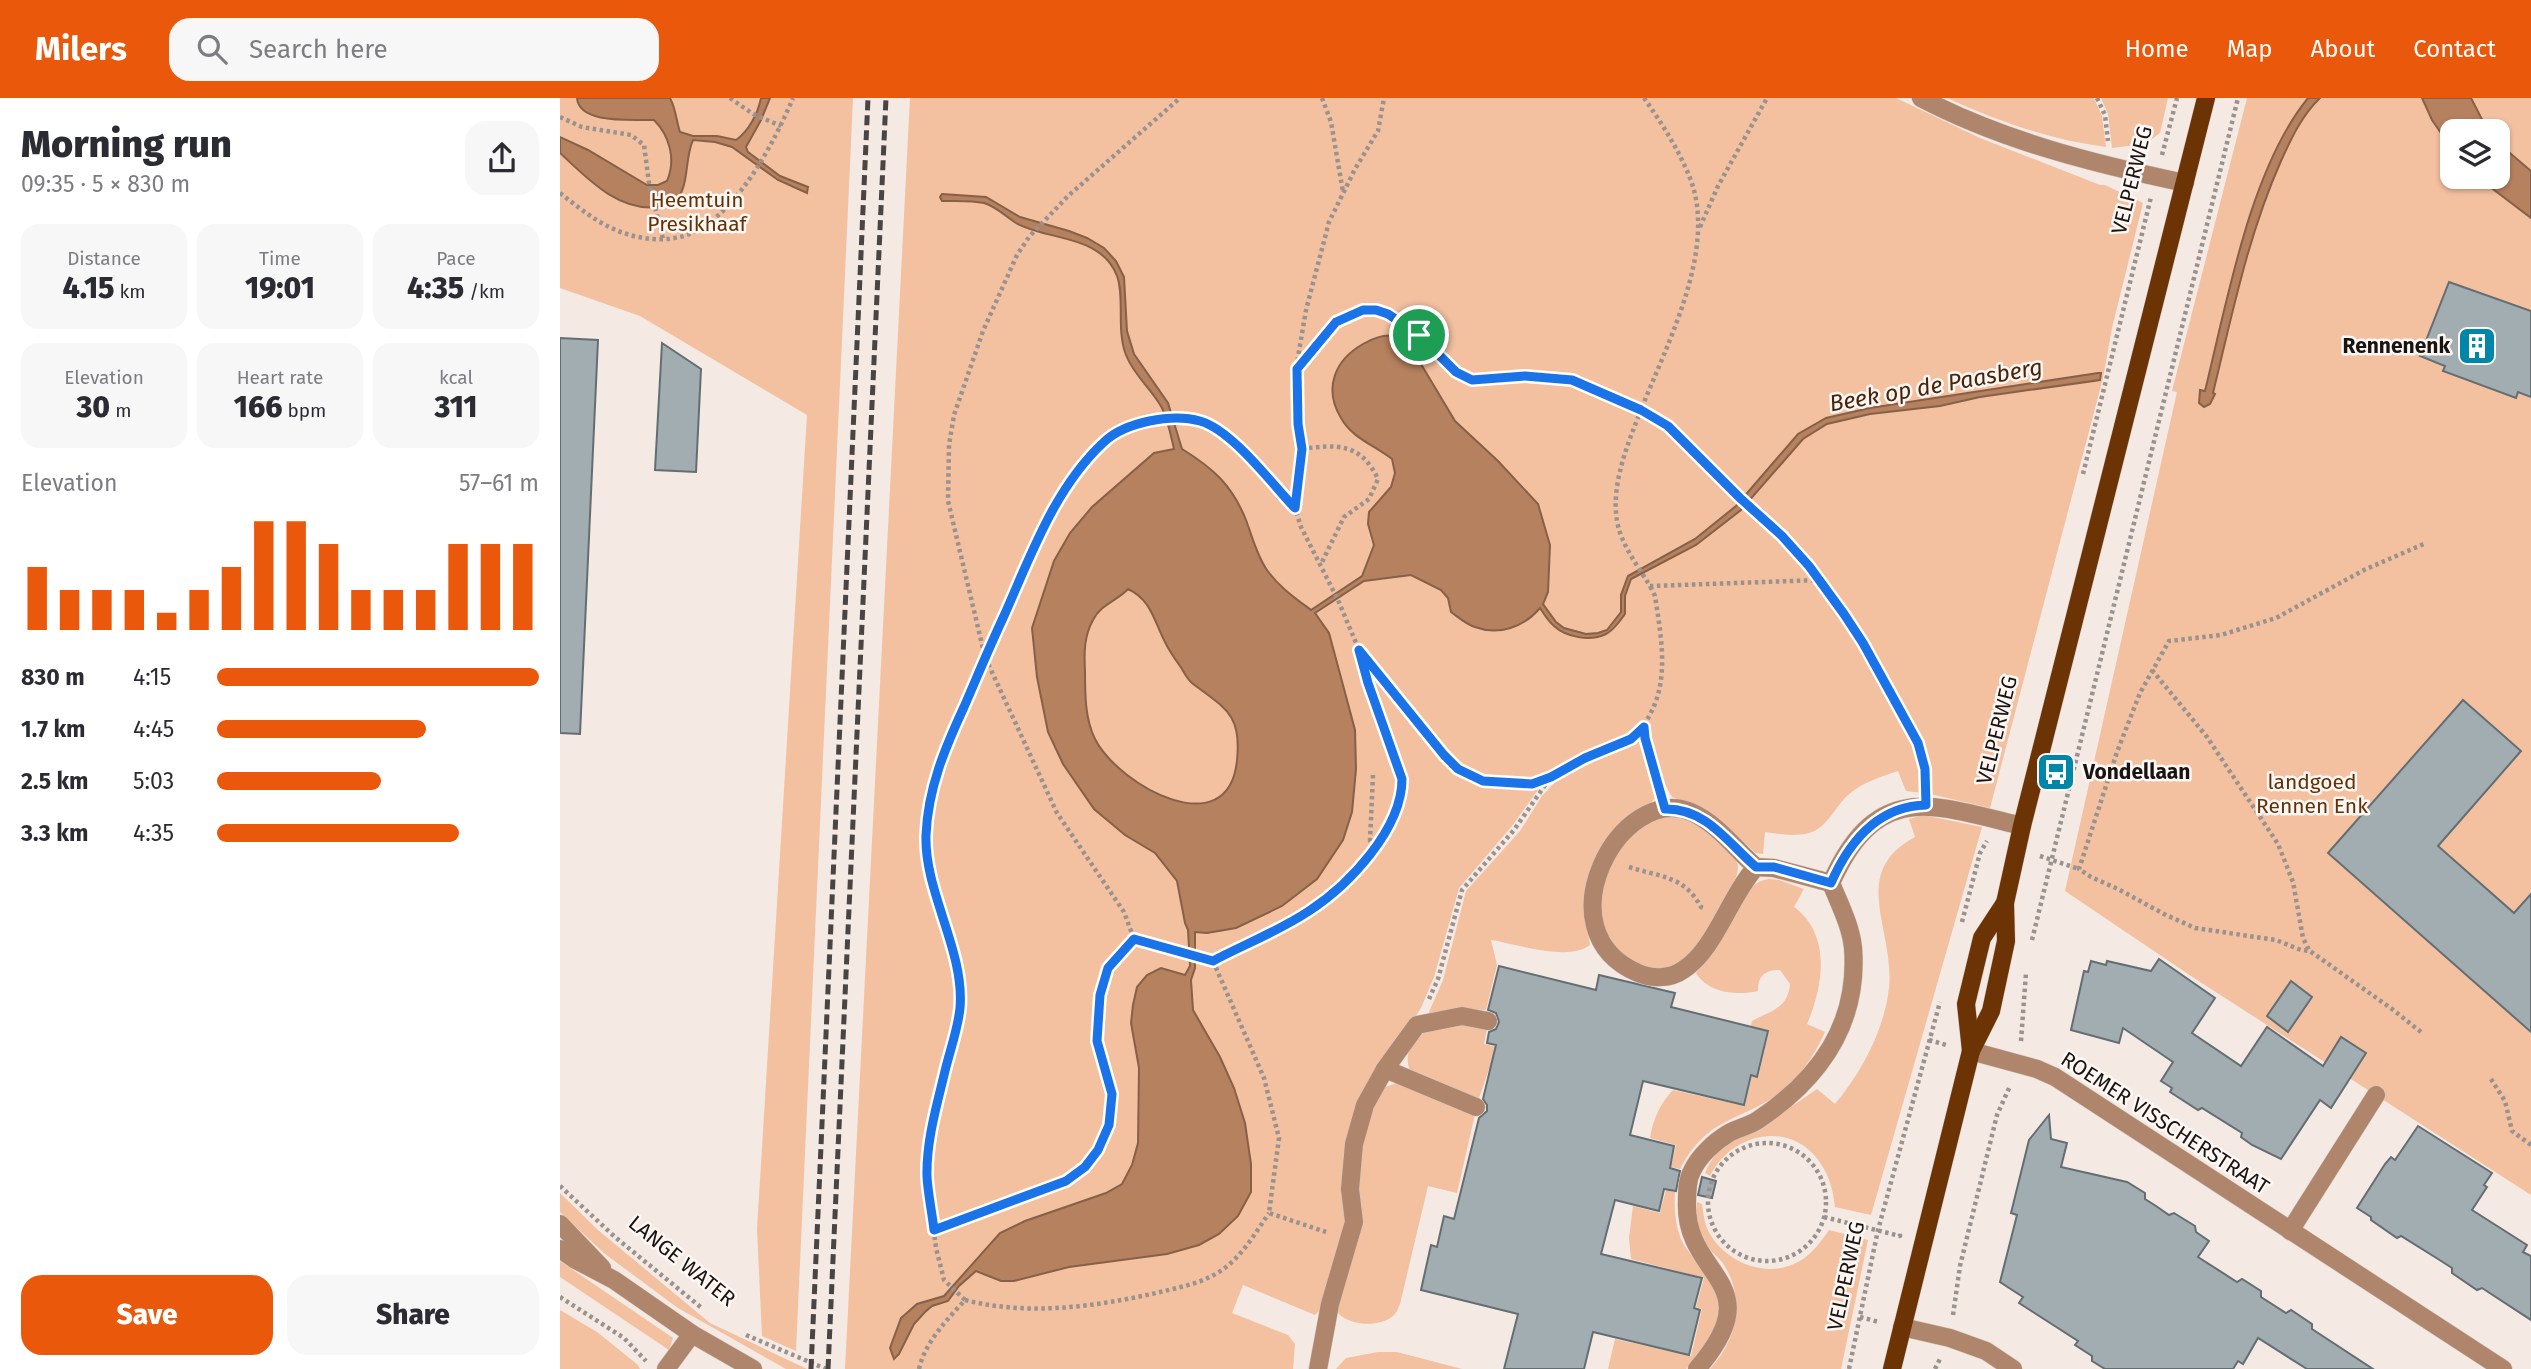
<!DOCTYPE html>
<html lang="en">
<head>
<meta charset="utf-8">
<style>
	body { margin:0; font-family:"Fira Sans",sans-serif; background:#f7f7f7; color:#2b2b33; height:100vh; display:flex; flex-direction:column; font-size:26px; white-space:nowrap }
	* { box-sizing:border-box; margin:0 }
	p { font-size:23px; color:#7c7c81 }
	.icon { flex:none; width:38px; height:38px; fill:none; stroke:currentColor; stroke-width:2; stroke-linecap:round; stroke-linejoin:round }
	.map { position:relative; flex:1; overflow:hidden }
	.side { display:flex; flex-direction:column; background:#fff; width:560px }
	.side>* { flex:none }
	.tools { position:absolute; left:1880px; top:21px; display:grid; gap:14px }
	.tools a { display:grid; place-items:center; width:70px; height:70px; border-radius:14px; background:#fff; box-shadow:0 2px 5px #0004; font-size:35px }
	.pin { position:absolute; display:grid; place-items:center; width:60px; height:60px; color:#fff; margin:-30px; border:4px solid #fff; border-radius:50%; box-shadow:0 2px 7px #0007 }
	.round { display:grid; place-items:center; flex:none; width:74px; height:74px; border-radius:21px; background:#f7f7f7 }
	.summary { display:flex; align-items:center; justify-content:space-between; height:119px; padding:0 21px }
	h1 { font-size:38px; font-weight:800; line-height:52px }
	.stats { display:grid; grid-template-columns:repeat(3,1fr); gap:10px; height:119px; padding:7px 21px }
	.stats div { display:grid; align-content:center; border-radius:18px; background:#f7f7f7; text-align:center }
	.stats b { font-size:30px; font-weight:800 }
	.stats small { font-size:19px; font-weight:400 }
	.stats p { font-size:19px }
	.chart { height:196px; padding:14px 21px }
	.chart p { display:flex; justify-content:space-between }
	.chart svg { width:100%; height:126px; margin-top:7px; stroke:#ea580c; stroke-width:6 }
	.action { display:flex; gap:14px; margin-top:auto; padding:14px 21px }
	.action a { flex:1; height:80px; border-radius:21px; background:#ea580c; color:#fff; font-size:28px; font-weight:800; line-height:80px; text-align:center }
	.action a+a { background:#f7f7f7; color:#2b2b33 }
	ul { padding:0 21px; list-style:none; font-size:23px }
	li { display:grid; grid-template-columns:112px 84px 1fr; align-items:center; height:52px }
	li i { height:18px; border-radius:9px; background:#ea580c }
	header { display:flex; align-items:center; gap:42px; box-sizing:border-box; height:98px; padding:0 35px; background:#ea580c; color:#fff }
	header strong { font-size:33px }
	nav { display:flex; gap:38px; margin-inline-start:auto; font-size:24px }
	.search { width:490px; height:63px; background:#f7f7f7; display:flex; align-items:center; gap:18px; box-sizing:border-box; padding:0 24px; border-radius:21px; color:#7c7c81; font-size:26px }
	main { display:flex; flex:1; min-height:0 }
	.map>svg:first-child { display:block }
	.green { fill:#f3c0a0; fill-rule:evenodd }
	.water { fill:#b6815f; stroke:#876048; stroke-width:2; fill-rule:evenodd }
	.building { fill:#a2adb2; stroke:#646e72; stroke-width:2 }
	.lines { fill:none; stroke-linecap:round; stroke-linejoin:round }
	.minor-casing { stroke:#d1c7c2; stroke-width:19 }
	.major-casing { stroke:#d1c7c2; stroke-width:19 }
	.path { stroke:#9a928e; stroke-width:4.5; stroke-dasharray:3.5 3.5; stroke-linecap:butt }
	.minor { stroke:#af856b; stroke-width:18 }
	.major { stroke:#6c3404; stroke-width:18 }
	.rail { stroke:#4a4542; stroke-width:5; stroke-dasharray:10 5; stroke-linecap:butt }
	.route-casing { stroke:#fff; stroke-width:14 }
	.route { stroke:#1a73e8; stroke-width:9 }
	.labels { text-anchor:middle; stroke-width:5; stroke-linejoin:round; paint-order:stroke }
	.street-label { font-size:21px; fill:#181412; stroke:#fef7f4 }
	.park-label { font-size:21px; fill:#633107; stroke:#fef7f4 }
	.poi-label { font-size:21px; font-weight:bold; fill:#181412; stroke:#fef7f4; text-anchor:end }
	.water-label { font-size:23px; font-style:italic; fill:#482409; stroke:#fef7f4 }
</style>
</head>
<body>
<header>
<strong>Milers</strong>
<div class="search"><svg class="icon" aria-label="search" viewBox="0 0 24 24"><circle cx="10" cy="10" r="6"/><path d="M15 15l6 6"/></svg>Search here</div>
<nav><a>Home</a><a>Map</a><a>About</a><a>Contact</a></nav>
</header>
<main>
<section class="side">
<div class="summary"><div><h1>Morning run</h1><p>09:35 · 5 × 830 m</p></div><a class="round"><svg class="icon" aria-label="share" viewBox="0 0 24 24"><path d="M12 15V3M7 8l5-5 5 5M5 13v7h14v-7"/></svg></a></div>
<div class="stats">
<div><p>Distance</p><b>4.15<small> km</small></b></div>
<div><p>Time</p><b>19:01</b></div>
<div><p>Pace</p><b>4:35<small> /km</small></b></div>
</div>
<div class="stats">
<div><p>Elevation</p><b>30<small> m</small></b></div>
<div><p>Heart rate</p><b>166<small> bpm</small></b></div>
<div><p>kcal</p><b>311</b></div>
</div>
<div class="chart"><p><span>Elevation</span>57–61 m</p>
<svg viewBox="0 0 160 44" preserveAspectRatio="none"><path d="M5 44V22M15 44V30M25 44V30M35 44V30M45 44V38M55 44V30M65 44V22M75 44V6M85 44V6M95 44V14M105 44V30M115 44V30M125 44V30M135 44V14M145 44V14M155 44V14"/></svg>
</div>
<ul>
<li><b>830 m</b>4:15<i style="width:100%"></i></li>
<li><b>1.7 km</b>4:45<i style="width:65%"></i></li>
<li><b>2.5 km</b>5:03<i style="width:51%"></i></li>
<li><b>3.3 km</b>4:35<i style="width:75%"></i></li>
</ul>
<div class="action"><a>Save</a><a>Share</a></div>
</section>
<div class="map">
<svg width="1971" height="1271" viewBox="0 0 1971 1271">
	<rect width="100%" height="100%" fill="#f4e9e3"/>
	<!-- green -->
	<g class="green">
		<polygon points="0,0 293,0 236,1253 202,1238 197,1131 247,317 80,218 0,190"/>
		<path d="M350 0H1336L1420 40 1540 87H1545L1583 105 1552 230 1543 280 1430 710 1370 696 1369 688H1363V695L1346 693 1338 673C1320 679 1303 684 1288 697 1275 709 1267 730 1249 735 1234 739 1219 736 1205 734L1203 756 1196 755 1146 712 1112 699 1103 683 1089 633 1075 632 1068 638 1023 656 990 675 952 728 899 790 874 879 861 910 800 1006 789 1125 766 1206 755 1217 683 1187 672 1215 728 1237 735 1246 733 1271H285Z"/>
		<path d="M1387 0H1534L1542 18 1546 49C1490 42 1438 23 1387 0Z"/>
		<polygon points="1541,0 1608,0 1600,35 1585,46 1552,50 1548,16"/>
		<path d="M1687 0H1971V1097L1634 880 1505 793 1617 294 1612 293ZM1892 33H1937V79H1892Z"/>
		<path d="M1078 641 1081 642 1093 686 1095 700 1089 707 1072 717 1035 764 1026 790 1024 813 1030 847C1008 864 957 846 931 842L937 867 926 912 906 911 871 918 869 914 883 882 906 793 960 733 982 698 996 683Z"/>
		<path d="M1363 717 1422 729 1311 1117 1275 1109C1273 1090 1268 1073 1255 1058 1224 1022 1169 1038 1150 1078L1145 1075C1159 1043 1178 1040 1206 1024 1224 1014 1240 1003 1257 991L1275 1006C1302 973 1324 933 1329 890 1335 831 1288 775 1355 739L1349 721Z"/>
		<path d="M1104 718C1115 719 1126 720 1137 724 1145 728 1173 754 1176 762 1180 770 1177 777 1174 784L1134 854 1105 874 1088 872 1069 863 1046 839 1038 811 1047 771 1062 747 1080 729Z"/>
		<path d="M1209 781 1219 782 1244 791 1234 809C1272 837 1263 889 1247 926L1265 934C1254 958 1238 983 1216 998 1173 1025 1147 1021 1120 1071L1111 1069 1116 1047 1090 1040C1093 1021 1100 1006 1113 992L1185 1008 1192 978 1198 980 1209 933 1191 928 1192 923C1210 913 1228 911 1230 886L1220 872C1206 871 1197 878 1198 893 1177 898 1148 895 1136 875 1143 866 1151 858 1157 848 1170 826 1181 784 1209 781Z"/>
		<path d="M902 925 927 931 924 946 988 961 983 984 929 971 918 1003 851 974C841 957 855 936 873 930 882 927 893 927 902 925Z"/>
		<path d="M840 984 915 1016 897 1095 868 1088 840 1206C838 1210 837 1214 834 1217 820 1230 790 1228 778 1215L798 1045 822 990Z"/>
		<path d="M1106 1092 1115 1094C1114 1110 1115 1126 1121 1141 1128 1157 1141 1166 1150 1181 1169 1214 1152 1247 1126 1271H1048L1055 1241 1131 1258 1142 1211 1136 1209 1144 1180 1071 1161 1069 1140 1073 1108 1100 1115Z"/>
		<polygon points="0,1095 38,1132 150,1225 247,1271 226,1271 118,1210 45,1156 0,1114"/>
		<path d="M1137 1104 1142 1106C1143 1113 1144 1121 1146 1128 1159 1160 1200 1181 1234 1166 1249 1160 1260 1145 1269 1132L1308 1142 1281 1271H1150C1177 1242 1186 1202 1164 1167 1161 1162 1157 1159 1153 1155 1141 1141 1135 1122 1137 1104Z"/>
		<polygon points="0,1163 113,1240 109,1252 0,1179"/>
		<polygon points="0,1212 37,1234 78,1267 80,1271 0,1271"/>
		<polygon points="818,1254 837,1254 902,1271 776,1271 786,1260"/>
	</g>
	<!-- water -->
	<g class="water">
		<path d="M17 0H110C116 11 116 22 120 34L133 38H157L176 42C189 33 198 15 201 0H210L201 22 186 49 188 54 220 78 248 89 247 95 218 82 172 49 155 44 133 42C125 59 129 85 118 100 113 107 106 108 98 109 58 114 27 80 0 55V39L28 52 87 87H98L107 83C116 62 110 38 94 22 74 21 19 27 17 0Z"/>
		<path d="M1748 0H1760C1742 17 1731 41 1721 63 1688 137 1672 217 1653 295L1655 296 1650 306 1644 309 1639 305 1640 292 1645 293C1667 204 1690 71 1748 0Z"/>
		<polygon points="1862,0 1911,0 1928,33 1892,33 1892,51 1872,22"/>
		<polygon points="1937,44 1971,73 1971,120 1917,79 1937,79"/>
		<path d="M382 96 426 99 460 119 509 133 527 140 544 150 556 163 564 179 567 233 574 256 608 305 622 351C653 370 672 387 686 422 692 438 697 458 707 472 719 489 735 500 751 512L802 478 814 447 808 426 809 414 831 389 835 375 832 361C814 347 792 340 781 320 763 290 775 262 803 246 812 241 823 236 834 238 839 239 844 243 849 246L895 323 938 363 978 406 990 447 988 494 983 506 996 524 1004 530 1026 536 1038 535 1047 532 1061 514V497L1068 478 1135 441 1176 408 1238 336 1266 320 1310 310 1538 275H1541L1540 282 1420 299 1380 308 1310 316 1267 326 1243 341 1181 412 1136 447 1071 481 1065 498V516C1060 523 1054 532 1046 536 1030 544 1006 539 994 528 988 523 984 516 980 510 964 529 939 538 915 529 907 527 898 519 891 514L888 500 881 492 851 477 804 483 755 515 769 535 795 632 796 671 792 714 783 742 757 781 722 808 676 830 647 835 635 834V870L631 882 633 912 660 959 674 990 685 1025 691 1066V1094L678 1118 659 1136 639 1147 607 1156 509 1169 454 1183H441L416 1173 399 1188 388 1203 372 1208 365 1214 354 1226 339 1256 334 1261 330 1250 341 1220 357 1206 384 1198 440 1135 465 1123 546 1095 562 1086 572 1067 578 1045 579 970 571 925 573 907 577 889 587 877 601 870 625 877 630 868 628 832 625 825 617 783 595 755 565 737 534 711 503 666 488 634 477 579 472 530 494 463 510 435 532 409 594 355 614 351C611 338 608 322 602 310 592 291 574 278 566 257 556 231 565 199 557 178 541 136 488 143 456 125 445 118 437 109 424 105 410 102 396 103 382 103L380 99ZM568 491C592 502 594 524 606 546 610 554 615 561 620 568 624 574 627 581 632 585 664 610 682 615 677 662 669 748 559 688 535 641 525 621 525 596 525 573 524 555 524 538 533 522 541 506 557 503 568 491Z"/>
	</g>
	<!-- building -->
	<g class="building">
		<polygon points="1889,184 1971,213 1971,299 1958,294 1956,300 1883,273 1885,268 1860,258"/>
		<polygon points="0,240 38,242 20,636 0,635"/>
		<polygon points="102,245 141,271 136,374 95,372"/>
		<polygon points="1903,602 1961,653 1878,748 1954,815 1971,796 1971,934 1768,755"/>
		<polygon points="1599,861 1655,900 1632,935 1681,968 1707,929 1763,968 1781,939 1806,955 1771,1010 1760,1002 1721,1061 1692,1047 1681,1039 1682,1035 1642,1010 1638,1012 1610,994 1612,990 1601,983 1613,964 1563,930 1559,945 1511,932 1524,873 1528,874 1531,863 1546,867 1547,863 1591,873"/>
		<polygon points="939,868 1036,892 1039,877 1115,895 1111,909 1208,933 1197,979 1191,977 1184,1007 1083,983 1070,1037 1114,1048 1110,1070 1120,1073 1116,1093 1104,1091 1099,1113 1055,1102 1041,1156 1142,1180 1134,1210 1140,1212 1129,1257 1033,1234 1024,1271 944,1271 958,1216 861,1192 871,1147 877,1149 884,1118 894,1121 919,1020 927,1013 927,1007 923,1001 936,947 927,945 929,934 936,931 939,924 936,915 928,912"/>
		<polygon points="1731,883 1752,899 1728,934 1707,918"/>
		<polygon points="1489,1017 1491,1041 1507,1045 1501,1069 1567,1084 1585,1095 1585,1101 1596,1108 1609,1117 1614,1115 1635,1128 1636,1134 1649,1143 1638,1159 1677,1184 1682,1181 1701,1193 1701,1199 1726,1215 1731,1212 1752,1226 1752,1231 1813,1271 1747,1271 1698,1240 1683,1266 1678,1263 1673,1271 1545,1271 1532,1263 1532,1258 1515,1247 1518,1243 1459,1205 1463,1199 1440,1184 1457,1117 1451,1115 1469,1042"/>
		<polygon points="1858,1028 1932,1075 1924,1087 1927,1089 1912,1112 1967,1147 1963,1154 1971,1158 1971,1222 1922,1190 1917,1192 1892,1175 1892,1170 1878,1161 1841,1138 1837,1140 1811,1122 1811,1119 1797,1110 1825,1066 1831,1059 1835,1062"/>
		<polygon points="1142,1079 1156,1083 1152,1100 1138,1097"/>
	</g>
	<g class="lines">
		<defs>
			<g id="minor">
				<path d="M1361 0C1443 43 1535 66 1625 85"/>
				<path d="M1196 769C1175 751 1158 726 1131 714 1061 684 980 833 1078 875 1092 881 1110 881 1123 872 1155 852 1169 799 1196 769L1214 770 1271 785"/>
				<polyline points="1411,953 1477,971 1495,979 1943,1271"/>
				<polyline points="825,971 916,1009"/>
				<polyline points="0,1126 42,1170"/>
				<polyline points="1730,1133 1816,997"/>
				<polyline points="0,1151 14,1161 54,1182 132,1236 193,1271"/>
				<polyline points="1342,1229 1390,1240 1426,1253 1453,1271"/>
				<polyline points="106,1271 132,1236"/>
				<polyline points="758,1271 770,1206 794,1124 790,1091 794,1046 805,1007 825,971 857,927 902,918 928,923"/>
				<path d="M1137 1271C1213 1183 1124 1180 1127 1104 1127 1094 1127 1082 1132 1073 1139 1058 1154 1044 1169 1035 1178 1030 1189 1028 1198 1022 1259 981 1299 927 1293 850 1291 828 1279 805 1271 785 1317 682 1372 706 1462 728"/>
			</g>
			<g id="major">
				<polyline points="1411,953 1406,906 1422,840 1445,805"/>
				<polyline points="1332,1271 1411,953 1431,913 1446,843 1445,805 1462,728 1646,0"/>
			</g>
		</defs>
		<!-- minor casing -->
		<use href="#minor" class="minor-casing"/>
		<!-- major casing -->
		<use href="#major" class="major-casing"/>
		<!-- path -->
		<g class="path">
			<polyline points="170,0 193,16 221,28"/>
			<polyline points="762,0 771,24 783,94"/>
			<path d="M1084 0C1101 24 1119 52 1130 80 1158 151 1107 245 1081 312L1108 328 1179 400 1222 438 1249 468 1303 545 1347 621 1363 658 1366 688"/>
			<polyline points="1537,0 1545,17 1548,43"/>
			<polyline points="0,19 22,29 71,37 84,47 89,85 103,141"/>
			<polyline points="1602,57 1617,0"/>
			<path d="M0 95C18 109 36 124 58 133 81 142 109 145 132 135 178 114 214 45 233 0"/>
			<polyline points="1140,129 1158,88 1207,0"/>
			<path d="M737 271 776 224 803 212H816L828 216 859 237 896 274 912 282 965 278 1012 281 1081 312C1066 350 1045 400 1062 440 1069 457 1081 473 1090 488L1259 482"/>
			<path d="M742 351C777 346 801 345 818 381L809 401 784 419 761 466"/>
			<polyline points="1523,376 1591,99"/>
			<polyline points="735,409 742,351 738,326 738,259 746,212 769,124 795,71 818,33 824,0"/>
			<polyline points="1592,572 1647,639 1718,746 1733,784 1743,840 1749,852"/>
			<polyline points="1084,630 1099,689"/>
			<polyline points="813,677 810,743 815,750"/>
			<polyline points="1480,758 1519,771"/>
			<path d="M1069 769C1099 779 1124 777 1141 809L1144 810"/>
			<polyline points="1402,824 1420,755 1427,743"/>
			<path d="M574 841 653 863C685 846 719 833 749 813 789 787 842 731 842 681L800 557"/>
			<polyline points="1472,842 1678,0"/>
			<polyline points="653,863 704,980 719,1040 709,1115 766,1134"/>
			<polyline points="869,901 878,881 902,792 954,732 990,680"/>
			<polyline points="1861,934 1832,911 1750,853 1741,852 1716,842 1635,830 1604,816 1558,791 1531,779 1519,771 1557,654 1580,595 1609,543 1661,537 1716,520 1804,472 1866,445"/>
			<polyline points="1369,942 1386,947"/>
			<polyline points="1461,943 1466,875"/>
			<polyline points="1931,981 1945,1003 1952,1033 1971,1047"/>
			<circle cx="1207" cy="1104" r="59"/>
			<polyline points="0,1088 55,1139 143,1211"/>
			<polyline points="1264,1119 1340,1138 1340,1135"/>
			<polyline points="374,1132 506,1083 525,1069 538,1052 549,1027 552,996 537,943 540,897 548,871 574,841 564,814 497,715 425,559 388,403 389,347 394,317 423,233 457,157 469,139 508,98 620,0"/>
			<polyline points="0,1199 64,1240 86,1263"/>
			<path d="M405 1202C468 1218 533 1209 596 1195 620 1189 646 1185 666 1169 684 1155 696 1134 709 1115"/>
			<polyline points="1393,1217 1400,1168 1437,1017 1450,988"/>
			<polyline points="1300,1219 1319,1224"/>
			<polyline points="186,1237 266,1271"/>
			<path d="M359 1271C365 1244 387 1222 405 1202L384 1182 376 1150 367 1079 372 1033 400 911V887L369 766 366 739 370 697 384 651 482 433 503 397 527 363 545 342 566 329 587 323 625 321 643 324 659 333 700 371 735 410 741 429 778 502 799 552 884 657 898 671 923 683 972 686 1071 641C1113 601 1103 550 1095 498L1090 488"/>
			<polyline points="1289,1271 1318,1132 1380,904"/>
			<polyline points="1375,1271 1380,1261"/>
		</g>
		<!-- minor -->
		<use href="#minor" class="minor"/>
		<!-- major -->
		<use href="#major" class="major"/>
		<!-- rail -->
		<g class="rail">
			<polyline points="251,1271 308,0"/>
			<polyline points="268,1271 326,0"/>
		</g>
	</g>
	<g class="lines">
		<defs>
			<path id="route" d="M803 212H816L828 216 859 237 896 274 912 282 965 278 1012 282 1081 312 1108 328 1180 400 1222 438 1249 468 1284 516 1303 545 1358 645 1365 671 1366 707C1318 708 1289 744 1271 785L1214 769H1196C1168 745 1146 710 1105 711L1085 640 1084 629 1071 641 1025 660 991 679 972 686 923 683 898 671 884 657 799 552 808 585 842 681C842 731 789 787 749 813 719 833 685 846 653 863L574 841 548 870 540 897 537 943 552 996 549 1027 538 1052 525 1069 506 1083 374 1132C372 1114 368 1096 367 1079 366 1043 377 1007 385 973 390 952 398 931 400 910 405 853 364 794 366 737 368 690 385 650 404 609 417 579 429 550 443 520 470 460 494 390 544 344 565 324 612 315 640 323 672 332 712 386 735 410L742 351 738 326 737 271 776 224Z"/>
		</defs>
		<!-- route casing -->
		<use href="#route" class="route-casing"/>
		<!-- route -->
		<use href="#route" class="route"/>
	</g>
	<!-- icons -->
	<defs>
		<symbol id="building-square" viewBox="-11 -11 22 22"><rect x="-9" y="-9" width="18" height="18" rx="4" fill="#0086a8" stroke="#fef7f4"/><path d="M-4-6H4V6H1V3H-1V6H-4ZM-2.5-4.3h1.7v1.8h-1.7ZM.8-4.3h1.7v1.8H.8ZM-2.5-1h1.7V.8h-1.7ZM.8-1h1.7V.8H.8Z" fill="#fff"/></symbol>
		<symbol id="bus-square" viewBox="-11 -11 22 22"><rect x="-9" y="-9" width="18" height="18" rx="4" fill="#0086a8" stroke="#fef7f4"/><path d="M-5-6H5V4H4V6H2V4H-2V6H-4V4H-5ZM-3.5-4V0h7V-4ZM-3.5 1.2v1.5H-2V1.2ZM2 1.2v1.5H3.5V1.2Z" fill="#fff"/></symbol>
	</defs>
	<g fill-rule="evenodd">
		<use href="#building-square" x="1895" y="226" width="44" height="44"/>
		<use href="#bus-square" x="1474" y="652" width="44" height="44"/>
	</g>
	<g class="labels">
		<!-- street labels -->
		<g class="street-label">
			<text transform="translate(1572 82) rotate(-76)" y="7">VELPERWEG</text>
			<text transform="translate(1437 632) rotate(-76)" y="7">VELPERWEG</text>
			<text transform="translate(1605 1025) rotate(33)" y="7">ROEMER VISSCHERSTRAAT</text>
			<text transform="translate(122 1163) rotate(39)" y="7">LANGE WATER</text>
			<text transform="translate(1286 1178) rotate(-78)" y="7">VELPERWEG</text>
		</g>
		<!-- park labels -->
		<g class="park-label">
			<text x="137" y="109">Heemtuin<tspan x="137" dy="24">Presikhaaf</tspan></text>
			<text x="1752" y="691">landgoed<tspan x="1752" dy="24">Rennen Enk</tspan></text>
		</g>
		<!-- poi labels -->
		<g class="poi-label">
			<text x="1890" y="255">Rennenenk</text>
			<text x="1523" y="681" text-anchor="start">Vondellaan</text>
		</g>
		<!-- water labels -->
		<g class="water-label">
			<text transform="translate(1376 287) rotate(-10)" y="8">Beek op de Paasberg</text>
		</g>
	</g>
</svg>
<div class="tools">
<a><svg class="icon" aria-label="layers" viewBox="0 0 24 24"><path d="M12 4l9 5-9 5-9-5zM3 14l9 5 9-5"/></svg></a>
</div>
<div class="pin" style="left:859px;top:237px;background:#1e9e55"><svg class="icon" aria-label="arrive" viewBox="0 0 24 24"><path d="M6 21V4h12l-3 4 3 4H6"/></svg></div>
</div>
</main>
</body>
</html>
